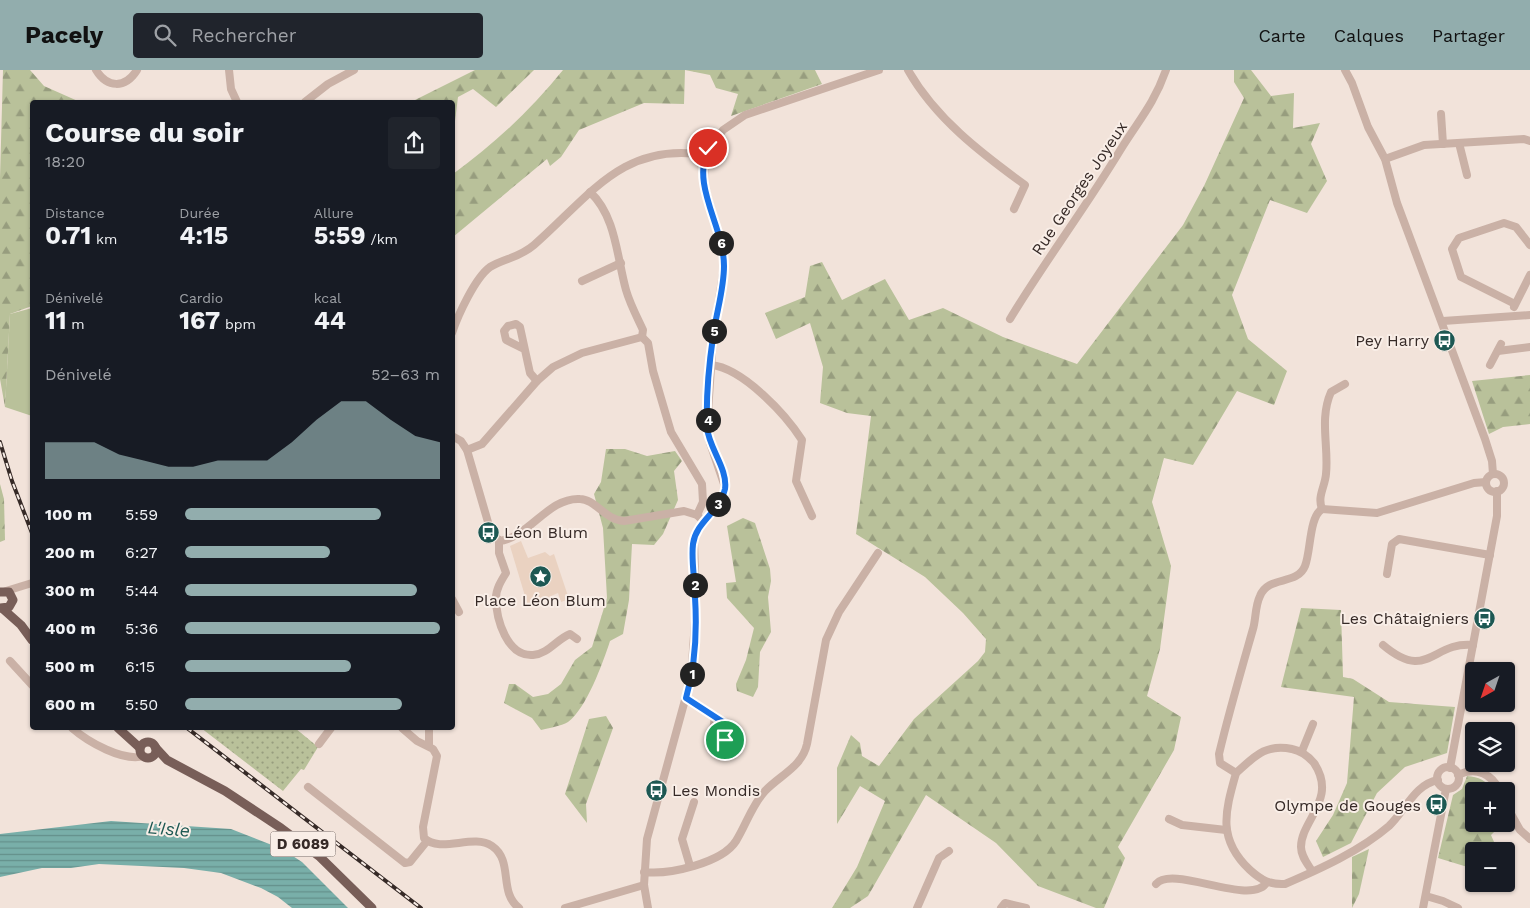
<!DOCTYPE html>
<html lang="fr">
<head>
<meta charset="utf-8">
<style>
	body { margin:0; font-family:"Work Sans",sans-serif; background:#20242c; color:#f1f3f6; height:100vh; display:flex; flex-direction:column; font-size:19px; white-space:nowrap }
	* { box-sizing:border-box; margin:0 }
	p { font-size:16px; color:#9ea1a6 }
	.icon { flex:none; width:28px; height:28px; fill:none; stroke:currentColor; stroke-width:2; stroke-linecap:round; stroke-linejoin:round }
	.map { position:relative; flex:1; overflow:hidden }
	.side { position:absolute; left:30px; top:30px; width:425px; height:630px; display:flex; flex-direction:column; background:#171b24; border-radius:5px; box-shadow:0 1px 4px #0004 }
	.side>* { flex:none }
	.needle { width:32px; rotate:220deg }
	.fabs { position:absolute; left:1465px; top:592px; display:grid; gap:10px }
	.fabs a { display:grid; place-items:center; width:50px; height:50px; border-radius:5px; background:#171b24; box-shadow:0 1px 4px #0004; font-size:25px }
	.pin { position:absolute; display:grid; place-items:center; width:42px; height:42px; color:#fff; margin:-21px; border:2px solid #fff; border-radius:50%; box-shadow:0 1px 5px #0007 }
	.km { position:absolute; width:25px; height:25px; margin:-12px; border-radius:50%; background:#222; color:#fff; font-size:14px; line-height:25px; text-align:center }
	.round { display:grid; place-items:center; flex:none; width:52px; height:52px; border-radius:5px; background:#20242c }
	.overview { display:flex; align-items:center; justify-content:space-between; height:85px; padding:0 15px }
	h1 { font-size:28px; font-weight:700; line-height:38px }
	.metrics { display:grid; grid-template-columns:repeat(3,1fr); gap:8px; height:85px; padding:5px 15px }
	.metrics div { display:grid; align-content:center }
	.metrics b { font-size:25px; font-weight:700 }
	.metrics small { font-size:14px; font-weight:400 }
	.metrics p { font-size:14px }
	.chart { height:140px; padding:10px 15px }
	.chart p { display:flex; justify-content:space-between }
	.chart svg { width:100%; height:90px; margin-top:5px; fill:#92adad; opacity:.7 }
	ul { padding:0 15px; list-style:none; font-size:16px }
	li { display:grid; grid-template-columns:80px 60px 1fr; align-items:center; height:38px }
	li i { height:12px; border-radius:6px; background:#92adad }
	header { display:flex; align-items:center; gap:30px; box-sizing:border-box; height:70px; padding:0 25px; background:#92adad; color:#111 }
	header strong { font-size:24px }
	nav { display:flex; gap:28px; margin-inline-start:auto; font-size:18px }
	.search { width:350px; height:45px; background:#20242c; display:flex; align-items:center; gap:12px; box-sizing:border-box; padding:0 18px; border-radius:5px; color:#9ea1a6; font-size:19px }
	.map>svg:first-child { display:block }
	.grass { fill:#b9c19a }
	.forest { fill:url(#forest-firs) }
	.park { fill:url(#park-dots) }
	.plaza { fill:#ead2c1 }
	.water { fill:url(#water-rules) }
	.lines { fill:none; stroke-linecap:round; stroke-linejoin:round }
	.minor { stroke:#cab1a6; stroke-width:8 }
	.major { stroke:#785e58; stroke-width:9 }
	.rail-casing { stroke:#362a27; stroke-width:4 }
	.rail { stroke:#f9eee7; stroke-width:2; stroke-dasharray:5.5; stroke-linecap:butt }
	.route-casing { stroke:#fff; stroke-width:10 }
	.route { stroke:#1a73e8; stroke-width:6 }
	.labels { text-anchor:middle; stroke-width:4; stroke-linejoin:round; paint-order:stroke }
	.shield { fill:#f9eee7; stroke:#706561; stroke-width:1 }
	.shield-label { font-size:15px; font-weight:bold; fill:#362a27 }
	.street-label { font-size:16px; fill:#362a27; stroke:#f9eee7 }
	.poi-label { font-size:16px; fill:#362a27; stroke:#f9eee7; text-anchor:end }
	.water-label { font-size:18px; font-style:italic; fill:#1d5853; stroke:#f9eee7 }
</style>
</head>
<body>
<header>
<strong>Pacely</strong>
<div class="search"><svg class="icon" aria-label="search" viewBox="0 0 24 24"><circle cx="10" cy="10" r="6"/><path d="M15 15l6 6"/></svg>Rechercher</div>
<nav><a>Carte</a><a>Calques</a><a>Partager</a></nav>
</header>
<div class="map">
<svg width="1530" height="838" viewBox="0 0 1530 838">
	<defs>
		<pattern id="forest-firs" width="22" height="20" patternUnits="userSpaceOnUse" patternTransform="scale(1.25)"><rect width="22" height="20" fill="#b9c19a"/><path d="M5 1l3.5 6h-7zM16 11l3.5 6h-7z" fill="#979d7e"/></pattern>
		<pattern id="park-dots" width="8" height="8" patternUnits="userSpaceOnUse" patternTransform="scale(1.25)"><rect width="8" height="8" fill="#b9c19a"/><path d="M2 2h.1M6 6h.1" fill="none" stroke="#979d7e" stroke-width="1.8" stroke-linecap="round"/></pattern>
		<pattern id="water-rules" width="6" height="5" patternUnits="userSpaceOnUse" patternTransform="scale(1.25)"><rect width="6" height="5" fill="#79afa9"/><path d="M0 2.5h6" fill="none" stroke="#648f8a"/></pattern>
	</defs>
	<rect width="100%" height="100%" fill="#f2e3da"/>
	<!-- grass -->
	<polygon class="grass" points="32,238 32,346 5,337 10,244"/>
	<!-- forest -->
	<g class="forest">
		<polygon points="3,0 30,0 44,16 80,32 32,32 32,236 10,244 5,337 0,309 0,108"/>
		<polygon points="475,0 534,0 496,37 473,19 458,27 454,59 452,32 411,32"/>
		<path d="M563 0H685L684 34 644 33 579 60 561 87 550 96 547 89 453 167V104C494 74 531 40 563 0Z"/>
		<polygon points="685,0 815,0 822,14 731,46 738,24 716,18 710,5"/>
		<polygon points="1234,0 1251,0 1271,26 1294,23 1293,58 1320,53 1311,74 1327,111 1307,143 1270,130 1232,225 1248,269 1287,301 1274,335 1237,321 1193,395 1164,388 1152,432 1171,496 1160,579 1147,626 1181,647 1174,680 1118,777 1125,788 1104,838 1096,838 1038,816 996,773 926,725 868,826 850,838 832,838 857,797 885,731 860,716 837,754 837,698 851,665 860,673 862,686 879,696 914,649 978,591 985,582 986,569 963,543 925,507 856,464 871,346 847,343 820,333 823,297 810,253 776,269 765,243 805,227 810,196 822,192 842,230 885,209 909,250 943,238 1003,267 1077,294 1183,155 1204,116 1244,28 1234,12"/>
		<polygon points="1530,305 1530,354 1503,357 1489,364 1472,311"/>
		<path d="M606 379H625L647 386 675 381 682 391 674 401 678 430 663 464 654 475 632 474 629 530 623 564 610 571C603 593 586 639 568 652 561 656 549 658 541 660L532 648 504 633 509 614H515L533 627 548 624 561 614 575 590 592 577 607 528 603 458 594 424 601 412Z"/>
		<polygon points="0,414 4,429 5,470 0,472"/>
		<polygon points="743,448 755,453 770,499 771,511 768,527 771,562 760,582 758,617 753,627 737,621 736,614 746,590 754,558 727,528 726,513 736,512 727,456"/>
		<polygon points="1301,538 1341,540 1343,607 1353,609 1389,632 1455,637 1447,683 1405,697 1377,723 1351,773 1323,787 1316,771 1333,745 1347,713 1354,627 1281,617"/>
		<polygon points="606,646 613,658 586,734 587,753 565,724 589,649"/>
		<path d="M1467 706C1479 707 1486 710 1493 721H1474V754H1502L1491 765 1498 781H1474V799L1438 788 1453 725 1462 719Z"/>
		<polygon points="1369,779 1359,824 1352,838 1352,787"/>
	</g>
	<!-- park -->
	<polygon class="park" points="201,658 295,658 318,677 304,700 301,699 283,721"/>
	<!-- plaza -->
	<polygon class="plaza" points="521,471 528,488 545,482 550,486 554,484 569,529 561,532 558,523 551,526 548,530 528,536 510,476"/>
	<!-- water -->
	<polygon class="water" points="111,751 231,759 282,779 302,792 348,838 292,838 278,827 261,818 221,803 184,798 99,794 71,798 42,798 0,807 0,764"/>
	<g class="lines">
		<!-- minor -->
		<g class="minor">
			<path d="M96 0C107 18 125 19 137 0"/>
			<polyline points="229,0 231,19 237,32"/>
			<path d="M908 0C935 48 981 83 1025 115L1014 139"/>
			<polyline points="1345,0 1352,13 1368,57 1385,89 1397,133 1485,369 1492,391 1493,404"/>
			<polyline points="305,32 328,14 354,0"/>
			<polyline points="1441,44 1443,74"/>
			<polyline points="1459,73 1467,105"/>
			<polyline points="1385,89 1424,75 1524,69 1530,71"/>
			<path d="M590 122C616 146 617 188 626 220 630 234 637 247 643 260L642 267"/>
			<polyline points="582,211 621,193"/>
			<polyline points="1515,234 1461,207 1452,179 1459,168 1504,153 1516,157 1530,175"/>
			<polyline points="1514,237 1530,205"/>
			<path d="M1010 249C1045 191 1086 137 1121 79 1139 50 1154 34 1166 0"/>
			<polyline points="1443,251 1530,245"/>
			<path d="M452 263C458 245 475 208 490 197 505 188 519 188 534 175 589 127 623 71 705 85"/>
			<polyline points="642,267 648,273 653,301 671,362 702,414 703,432 697,445"/>
			<polyline points="524,279 506,270 504,261 508,256 516,254 520,257 530,303 537,311"/>
			<polyline points="1498,281 1530,277"/>
			<path d="M711 295C743 298 786 345 802 370L796 411 812 446"/>
			<polyline points="1490,295 1501,274"/>
			<path d="M452 366 461 371 467 380 490 459 499 471C529 468 548 427 580 429 595 429 605 450 624 451L684 441 697 445 703 451"/>
			<polyline points="467,380 482,374 537,311 553,297 582,283 642,267"/>
			<circle cx="1495" cy="413" r="9"/>
			<path d="M1322 439C1309 447 1311 481 1305 496 1297 516 1268 505 1260 526 1255 536 1256 549 1253 559 1241 601 1229 642 1219 684L1220 693 1236 703C1225 742 1217 769 1250 800 1261 810 1270 815 1285 814 1320 799 1360 781 1389 756 1405 741 1415 714 1438 710"/>
			<polyline points="1322,439 1377,443 1474,413 1486,412"/>
			<path d="M1322 439C1317 426 1325 417 1326 404 1329 377 1319 349 1331 322L1345 314"/>
			<path d="M499 471V483L506 503C501 511 496 519 496 528 496 549 507 587 533 585 548 584 557 569 570 564L577 569"/>
			<polyline points="1387,504 1392,474 1399,469 1490,485"/>
			<polyline points="6,521 32,513"/>
			<polyline points="452,529 459,542"/>
			<path d="M1383 575C1428 613 1432 571 1473 575"/>
			<polyline points="10,591 32,615"/>
			<polyline points="686,628 689,629 726,654 724,671 712,669 715,646"/>
			<path d="M72 658C88 672 123 692 144 686"/>
			<path d="M402 658 417 671 433 679 437 686 423 757 424 768C441 784 473 763 492 776 514 791 498 822 519 838"/>
			<polyline points="319,674 331,658"/>
			<polyline points="429,676 429,658"/>
			<polyline points="1302,681 1313,654"/>
			<circle cx="1448" cy="708" r="11"/>
			<polyline points="1450,698 1497,446 1497,421"/>
			<path d="M1236 703C1254 687 1266 673 1292 679 1302 681 1308 686 1314 693 1338 729 1301 750 1301 777 1301 786 1307 793 1312 801"/>
			<path d="M1458 705C1476 696 1492 704 1500 721"/>
			<polyline points="308,717 405,793 410,792 427,771"/>
			<polyline points="1506,735 1520,760 1530,769"/>
			<polyline points="1169,749 1182,755 1226,760"/>
			<polyline points="690,796 682,769 694,732"/>
			<path d="M644 802C669 805 722 793 736 771 746 755 752 735 765 721 780 705 802 697 807 674L826 570 839 542 878 483"/>
			<path d="M1156 814C1173 794 1252 838 1267 812"/>
			<polyline points="1426,826 1443,831 1458,838"/>
			<polyline points="565,838 644,815"/>
			<polyline points="648,838 644,815 647,769 691,608 696,537 694,469 699,457 721,430 725,417 710,373 707,357 713,268 724,197 721,175 704,114 705,85 723,60 745,45 879,0"/>
			<polyline points="917,838 939,788 949,781"/>
			<polyline points="1001,838 1005,833 1026,838"/>
			<polyline points="1423,838 1446,719"/>
		</g>
		<!-- major -->
		<g class="major">
			<polyline points="0,522 9,522 13,530 9,537 0,538"/>
			<polyline points="3,539 21,555 32,570"/>
			<polyline points="118,658 140,678"/>
			<circle cx="148" cy="680" r="8"/>
			<polyline points="155,677 167,690 225,721 281,758 320,787 372,838"/>
		</g>
		<defs>
			<g id="rail">
				<polyline points="0,372 12,411 32,463"/>
				<polyline points="187,658 421,838"/>
			</g>
		</defs>
		<!-- rail casing -->
		<use href="#rail" class="rail-casing"/>
		<!-- rail -->
		<use href="#rail" class="rail"/>
	</g>
	<g class="lines">
		<defs>
			<path id="route" d="M708 78C691 117 724 156 724 196 724 220 716 243 713 267 709 294 706 330 707 358 709 378 728 399 725 419 721 441 696 451 693 474 691 491 695 509 695 527 697 559 695 597 686 628L726 654 725 670"/>
		</defs>
		<!-- route casing -->
		<use href="#route" class="route-casing"/>
		<!-- route -->
		<use href="#route" class="route"/>
	</g>
	<!-- icons -->
	<defs>
		<symbol id="bus-disc" viewBox="-11 -11 22 22"><circle r="9.5" fill="#1d5853" stroke="#f9eee7"/><path d="M-5-6H5V4H4V6H2V4H-2V6H-4V4H-5ZM-3.5-4V0h7V-4ZM-3.5 1.2v1.5H-2V1.2ZM2 1.2v1.5H3.5V1.2Z" fill="#fff"/></symbol>
		<symbol id="sight-disc" viewBox="-11 -11 22 22"><circle r="9.5" fill="#1d5853" stroke="#f9eee7"/><path d="M0-6L1.8-2.2L6-1.7L2.9 1.2L3.7 5.4L0 3.3L-3.7 5.4L-2.9 1.2L-6-1.7L-1.8-2.2Z" fill="#fff"/></symbol>
	</defs>
	<g fill-rule="evenodd">
		<use href="#bus-disc" x="1432" y="258" width="25" height="25"/>
		<use href="#bus-disc" x="476" y="450" width="25" height="25"/>
		<use href="#sight-disc" x="528" y="494" width="25" height="25"/>
		<use href="#bus-disc" x="1472" y="536" width="25" height="25"/>
		<use href="#bus-disc" x="644" y="708" width="25" height="25"/>
		<use href="#bus-disc" x="1424" y="722" width="25" height="25"/>
	</g>
	<g class="labels">
		<!-- shield labels -->
		<rect class="shield" x="270.5" y="761.5" width="65" height="25" rx="4"/>
		<g class="shield-label">
			<text x="303" y="779">D 6089</text>
		</g>
		<!-- street labels -->
		<g class="street-label">
			<text transform="translate(1079 118) rotate(-56)" y="6">Rue Georges Joyeux</text>
		</g>
		<!-- poi labels -->
		<g class="poi-label">
			<text x="1429" y="276">Pey Harry</text>
			<text x="504" y="468" text-anchor="start">Léon Blum</text>
			<text x="540" y="536" text-anchor="middle">Place Léon Blum</text>
			<text x="1469" y="554">Les Châtaigniers</text>
			<text x="672" y="726" text-anchor="start">Les Mondis</text>
			<text x="1421" y="741">Olympe de Gouges</text>
		</g>
		<!-- water labels -->
		<g class="water-label">
			<text transform="translate(169 759) rotate(5)" y="6">L'Isle</text>
		</g>
	</g>
</svg>
<div class="fabs">
<a><svg class="needle" viewBox="-14 -14 28 28"><path d="M0-13l5 13h-10z" fill="#e53935"/><path d="M0 13l5-13h-10z" fill="#9ea1a6"/></svg></a>
<a><svg class="icon" aria-label="layers" viewBox="0 0 24 24"><path d="M12 4l9 5-9 5-9-5zM3 14l9 5 9-5"/></svg></a>
<a>+</a>
<a>−</a>
</div>
<div class="pin" style="left:725px;top:670px;background:#1e9e55"><svg class="icon" aria-label="arrive" viewBox="0 0 24 24"><path d="M6 21V4h12l-3 4 3 4H6"/></svg></div>
<div class="pin" style="left:708px;top:78px;background:#d93025"><svg class="icon" aria-label="check" viewBox="0 0 24 24"><path d="M5 12l5 5 9-10"/></svg></div>
<b class="km" style="left:692px;top:604px">1</b>
<b class="km" style="left:695px;top:515px">2</b>
<b class="km" style="left:718px;top:434px">3</b>
<b class="km" style="left:708px;top:350px">4</b>
<b class="km" style="left:714px;top:261px">5</b>
<b class="km" style="left:721px;top:173px">6</b>
<section class="side">
<div class="overview"><div><h1>Course du soir</h1><p>18:20</p></div><a class="round"><svg class="icon" aria-label="share" viewBox="0 0 24 24"><path d="M12 15V3M7 8l5-5 5 5M5 13v7h14v-7"/></svg></a></div>
<div class="metrics">
<div><p>Distance</p><b>0.71<small> km</small></b></div>
<div><p>Durée</p><b>4:15</b></div>
<div><p>Allure</p><b>5:59<small> /km</small></b></div>
</div>
<div class="metrics">
<div><p>Dénivelé</p><b>11<small> m</small></b></div>
<div><p>Cardio</p><b>167<small> bpm</small></b></div>
<div><p>kcal</p><b>44</b></div>
</div>
<div class="chart"><p><span>Dénivelé</span>52–63 m</p>
<svg viewBox="0 0 160 44" preserveAspectRatio="none"><path d="M0 44V26L10 26L20 26L30 32L40 35L50 38L60 38L70 35L80 35L90 35L100 26L110 15L120 6L130 6L140 15L150 23L160 26V44z"/></svg>
</div>
<ul>
<li><b>100 m</b>5:59<i style="width:77%"></i></li>
<li><b>200 m</b>6:27<i style="width:57%"></i></li>
<li><b>300 m</b>5:44<i style="width:91%"></i></li>
<li><b>400 m</b>5:36<i style="width:100%"></i></li>
<li><b>500 m</b>6:15<i style="width:65%"></i></li>
<li><b>600 m</b>5:50<i style="width:85%"></i></li>
</ul>
</section>
</div>
</body>
</html>
